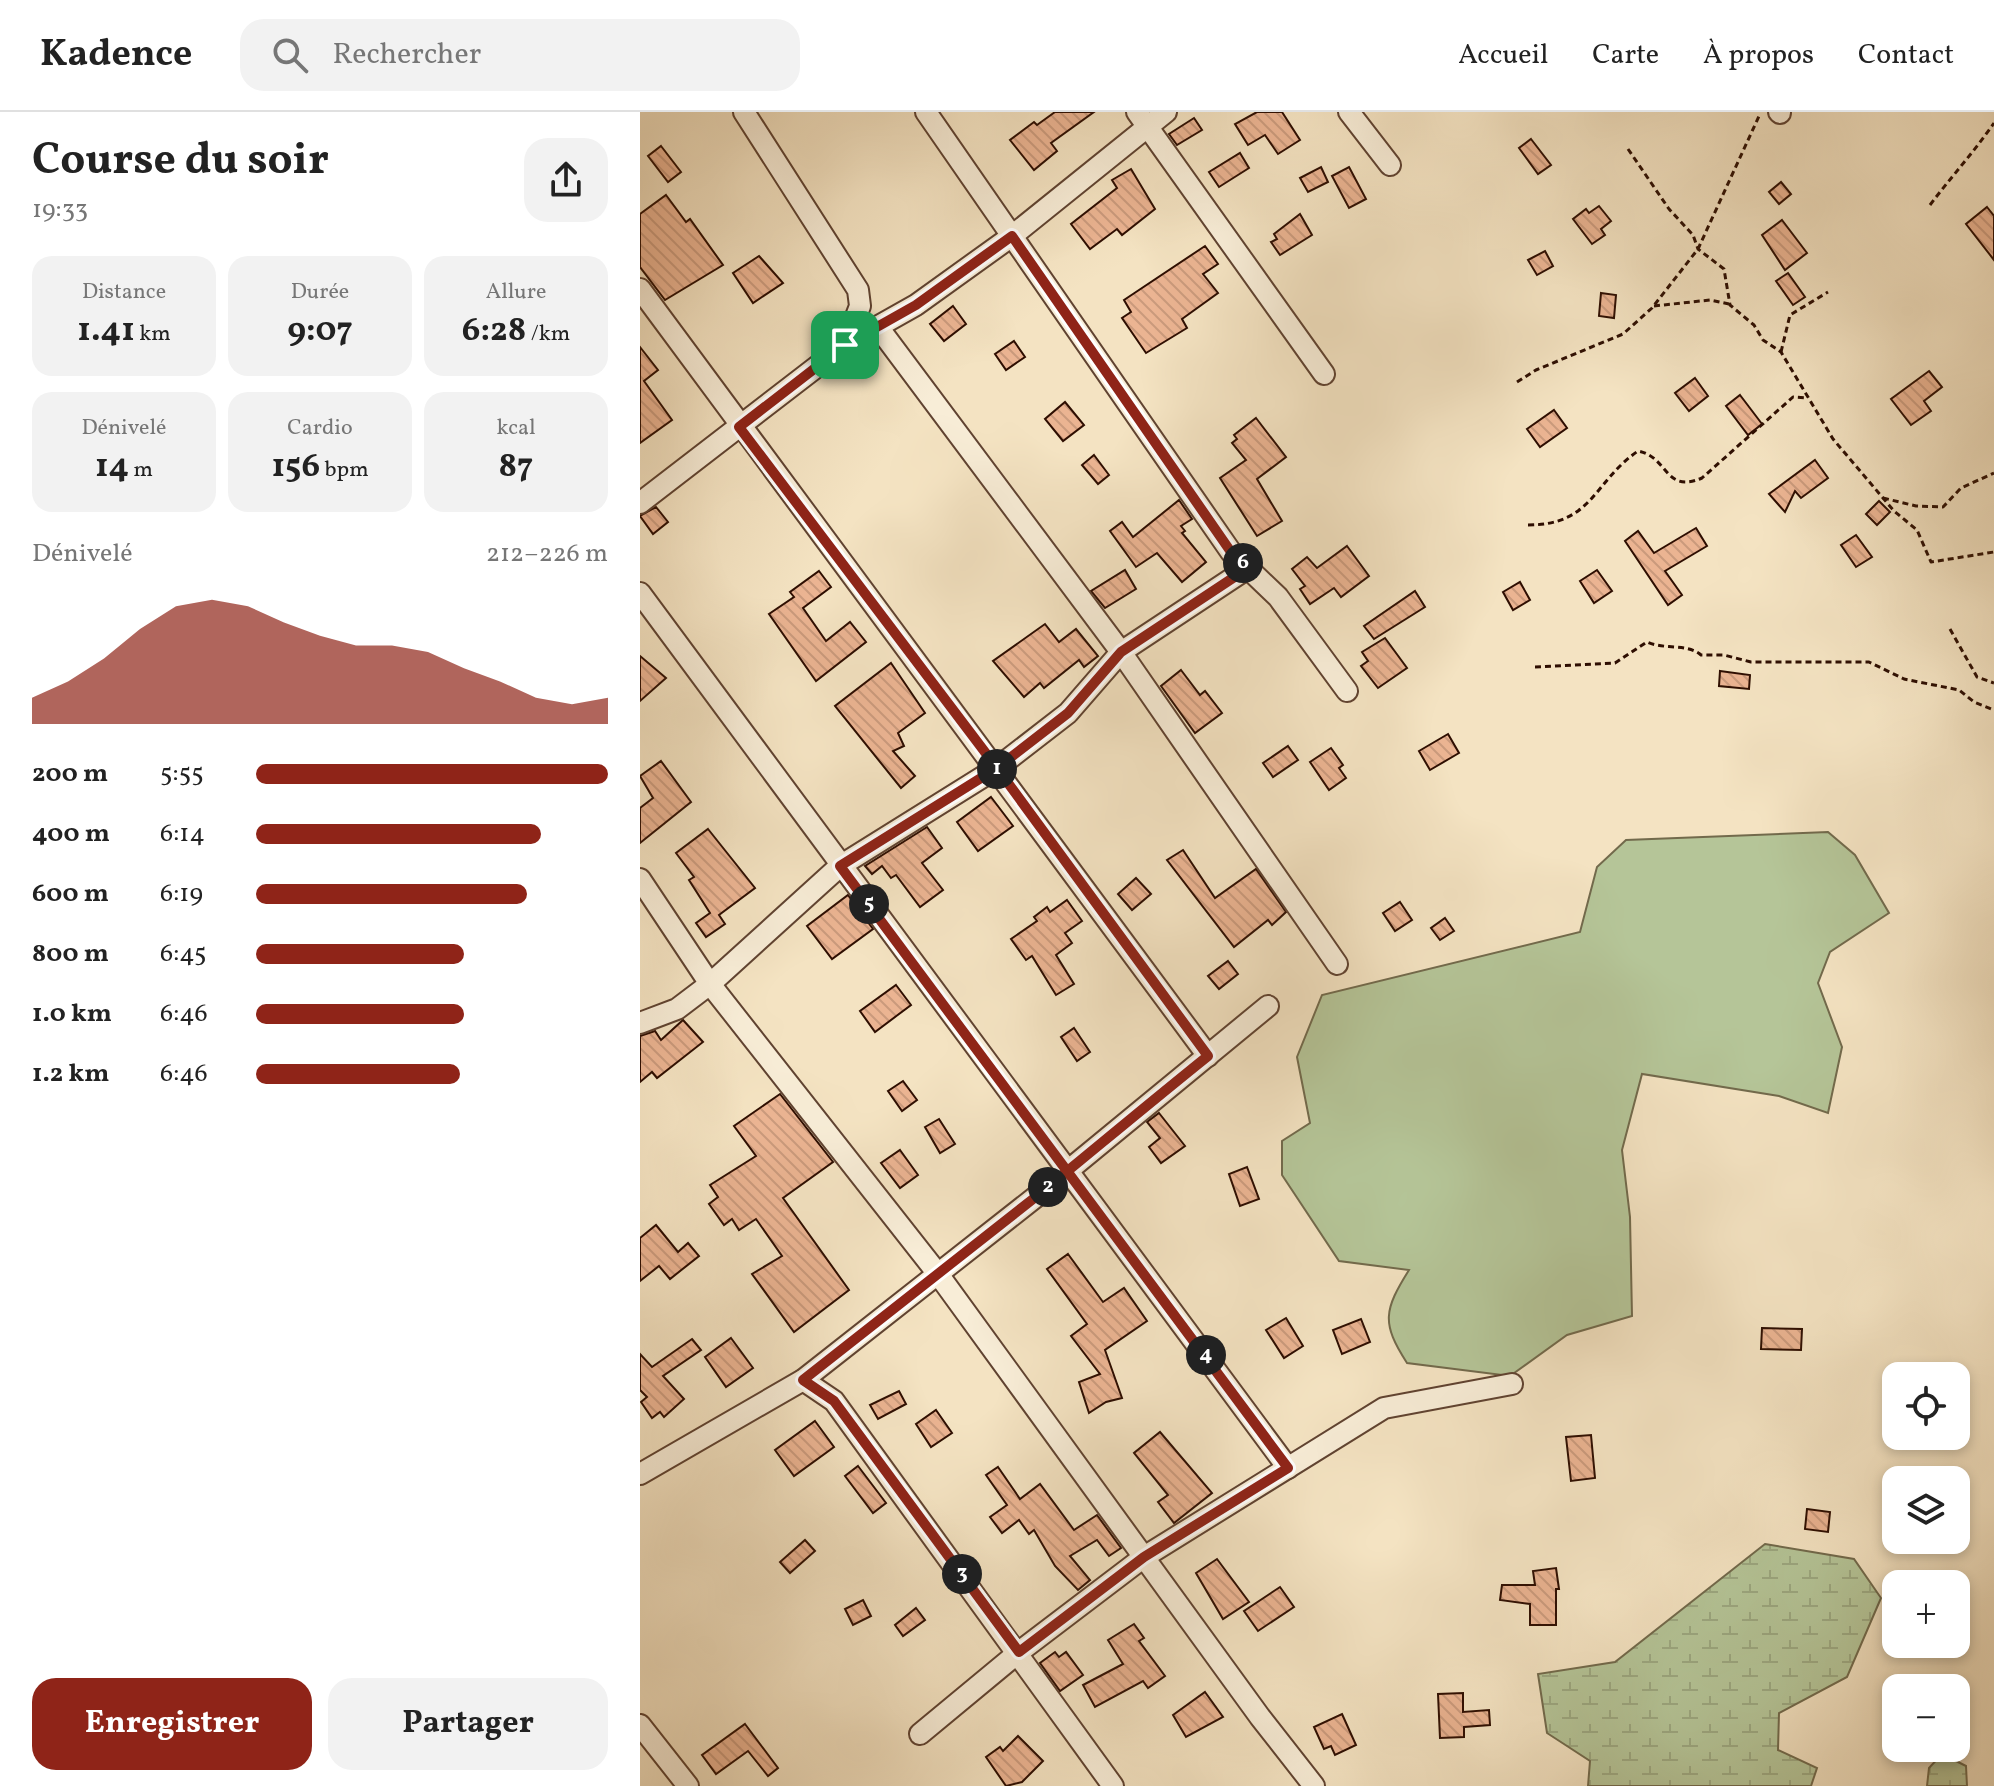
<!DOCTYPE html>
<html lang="fr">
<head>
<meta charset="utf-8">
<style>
	body { margin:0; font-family:Vollkorn,serif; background:#f2f2f2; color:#222; height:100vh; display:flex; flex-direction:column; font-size:30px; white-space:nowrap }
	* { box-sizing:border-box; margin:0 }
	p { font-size:26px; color:#767676 }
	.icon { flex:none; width:44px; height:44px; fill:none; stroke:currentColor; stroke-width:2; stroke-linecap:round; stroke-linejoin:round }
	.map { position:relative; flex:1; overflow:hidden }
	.sheet { display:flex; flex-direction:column; background:#fff; width:640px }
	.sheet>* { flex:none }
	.tools { position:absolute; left:1242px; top:1250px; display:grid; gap:16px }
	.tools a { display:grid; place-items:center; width:88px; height:88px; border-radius:16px; background:#fff; box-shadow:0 4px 12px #0003; font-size:40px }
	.pin { position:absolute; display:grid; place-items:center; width:68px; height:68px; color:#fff; margin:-34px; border-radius:16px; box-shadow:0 4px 12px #0006 }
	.km { position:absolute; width:40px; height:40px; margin:-20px; border-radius:50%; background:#222; color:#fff; font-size:22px; line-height:40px; text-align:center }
	.round { display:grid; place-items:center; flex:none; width:84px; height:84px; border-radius:24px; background:#f2f2f2 }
	.overview { display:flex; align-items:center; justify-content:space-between; height:136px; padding:0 32px }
	h1 { font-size:44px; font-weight:700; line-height:60px }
	.metrics { display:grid; grid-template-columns:repeat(3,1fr); gap:12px; height:136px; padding:8px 32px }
	.metrics div { display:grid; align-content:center; border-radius:20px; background:#f2f2f2; text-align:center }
	.metrics b { font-size:34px; font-weight:700 }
	.metrics small { font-size:22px; font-weight:400 }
	.metrics p { font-size:22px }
	.chart { height:224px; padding:16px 32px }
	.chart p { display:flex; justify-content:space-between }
	.chart svg { width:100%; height:144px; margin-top:8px; fill:#8f2418; opacity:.7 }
	.action { display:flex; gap:16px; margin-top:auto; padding:16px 32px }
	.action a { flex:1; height:92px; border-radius:24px; background:#8f2418; color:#fff; font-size:32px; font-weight:700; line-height:92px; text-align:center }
	.action a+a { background:#f2f2f2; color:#222 }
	ul { padding:0 32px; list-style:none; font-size:26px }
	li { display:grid; grid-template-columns:128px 96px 1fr; align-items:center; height:60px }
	li i { height:20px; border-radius:10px; background:#8f2418 }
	header { display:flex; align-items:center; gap:48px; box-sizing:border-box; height:112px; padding:0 40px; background:#fff; border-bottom:2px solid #e0e0e0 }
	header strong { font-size:38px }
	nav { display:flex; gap:44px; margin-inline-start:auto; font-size:28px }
	.search { width:560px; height:72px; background:#f2f2f2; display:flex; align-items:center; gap:20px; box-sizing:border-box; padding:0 28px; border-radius:24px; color:#767676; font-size:30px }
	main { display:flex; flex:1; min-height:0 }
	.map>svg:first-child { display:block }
	.grass { fill:#b5c598; stroke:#726a4c; stroke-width:2 }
	.wetland { fill:url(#wetland-marsh); stroke:#726a4c; stroke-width:2 }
	.building { fill:url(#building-back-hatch); stroke:#2e0e01; stroke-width:2 }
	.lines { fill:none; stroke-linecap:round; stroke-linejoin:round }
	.minor-casing { stroke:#604331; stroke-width:24 }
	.path { stroke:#2e0e01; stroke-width:3; stroke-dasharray:6 4; stroke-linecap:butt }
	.minor { stroke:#f8edd7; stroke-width:20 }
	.route-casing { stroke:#fff; stroke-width:16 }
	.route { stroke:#8f2418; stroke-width:10 }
</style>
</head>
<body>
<header>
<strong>Kadence</strong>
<div class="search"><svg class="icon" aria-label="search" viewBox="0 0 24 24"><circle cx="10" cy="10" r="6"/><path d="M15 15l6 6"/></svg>Rechercher</div>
<nav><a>Accueil</a><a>Carte</a><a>À propos</a><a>Contact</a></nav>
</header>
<main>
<section class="sheet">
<div class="overview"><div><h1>Course du soir</h1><p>19:33</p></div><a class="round"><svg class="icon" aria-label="share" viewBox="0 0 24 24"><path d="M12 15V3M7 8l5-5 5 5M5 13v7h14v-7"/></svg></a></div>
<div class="metrics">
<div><p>Distance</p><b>1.41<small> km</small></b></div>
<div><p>Durée</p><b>9:07</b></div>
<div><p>Allure</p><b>6:28<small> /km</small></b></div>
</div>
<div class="metrics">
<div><p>Dénivelé</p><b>14<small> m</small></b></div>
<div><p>Cardio</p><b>156<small> bpm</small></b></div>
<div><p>kcal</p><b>87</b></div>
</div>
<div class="chart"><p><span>Dénivelé</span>212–226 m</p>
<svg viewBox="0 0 160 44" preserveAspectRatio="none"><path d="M0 44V36L10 31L20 24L30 15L40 8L50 6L60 8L70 13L80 17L90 20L100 20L110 22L120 27L130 31L140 36L150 38L160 36V44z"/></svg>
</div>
<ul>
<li><b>200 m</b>5:55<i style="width:100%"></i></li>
<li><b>400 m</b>6:14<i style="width:81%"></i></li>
<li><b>600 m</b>6:19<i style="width:77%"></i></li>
<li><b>800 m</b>6:45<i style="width:59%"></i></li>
<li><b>1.0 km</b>6:46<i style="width:59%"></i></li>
<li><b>1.2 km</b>6:46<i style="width:58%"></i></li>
</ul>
<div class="action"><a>Enregistrer</a><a>Partager</a></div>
</section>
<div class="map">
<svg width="1354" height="1674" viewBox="0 0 1354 1674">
	<defs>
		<pattern id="wetland-marsh" width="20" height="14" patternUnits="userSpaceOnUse" patternTransform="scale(2)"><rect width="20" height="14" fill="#b5c598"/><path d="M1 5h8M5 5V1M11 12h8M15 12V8" fill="none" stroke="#9ca881"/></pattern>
		<pattern id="building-back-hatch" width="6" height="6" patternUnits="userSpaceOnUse" patternTransform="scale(2)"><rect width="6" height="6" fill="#ebb492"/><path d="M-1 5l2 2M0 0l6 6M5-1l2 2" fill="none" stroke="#ca9a7c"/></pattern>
	</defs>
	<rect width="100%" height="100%" fill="#f4e3c2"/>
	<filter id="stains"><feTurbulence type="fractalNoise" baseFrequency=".0025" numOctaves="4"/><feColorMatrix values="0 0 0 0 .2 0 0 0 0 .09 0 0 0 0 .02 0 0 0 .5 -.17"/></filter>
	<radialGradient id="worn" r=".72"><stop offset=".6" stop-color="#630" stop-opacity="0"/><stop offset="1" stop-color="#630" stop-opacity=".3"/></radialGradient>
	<!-- grass -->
	<path class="grass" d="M1188 720 1215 743 1249 801 1190 840 1178 871 1202 935 1188 1001 1139 984 1002 962 982 1038 990 1105 992 1204 927 1223 870 1264 767 1251C741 1211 744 1198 769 1158L699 1149 642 1063V1029L670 1011 657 945 682 883 940 820 957 755 986 728Z"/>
	<!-- wetland -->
	<g class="wetland">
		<polygon points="1125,1432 1214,1447 1241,1486 1207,1565 1139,1601 1138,1638 1177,1656 1171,1674 948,1674 950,1649 907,1621 898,1562 975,1550"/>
		<polygon points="1302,1642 1326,1654 1327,1674 1287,1674 1289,1656"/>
	</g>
	<!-- building -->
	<g class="building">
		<polygon points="415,0 454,0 411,31 417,39 394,58 370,28 394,10 397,13"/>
		<polygon points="617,0 642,0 660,28 638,42 625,23 608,33 595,12"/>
		<polygon points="554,6 562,18 537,33 529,22"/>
		<polygon points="891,27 911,53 898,62 879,36"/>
		<polygon points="21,34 41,60 28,70 8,44"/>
		<polygon points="600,41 609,56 579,75 569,60"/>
		<polygon points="681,55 688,70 668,80 660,66"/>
		<polygon points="709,55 726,87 709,96 692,64"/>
		<polygon points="491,57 515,97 482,123 477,117 450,137 431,112 477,76 472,68"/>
		<polygon points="1141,70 1151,82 1139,92 1129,80"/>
		<polygon points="26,83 46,110 50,107 83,153 25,188 0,155 0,102"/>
		<polygon points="959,94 971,109 961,117 965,123 952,132 933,107 946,97 949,101"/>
		<polygon points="1347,95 1354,104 1354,148 1326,112"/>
		<polygon points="660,102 672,123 640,143 631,130 637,127 634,122"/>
		<polygon points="1142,108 1167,141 1145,158 1122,123"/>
		<polygon points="565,134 578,152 563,162 578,181 542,207 547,216 506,241 482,206 491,200 484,188"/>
		<polygon points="905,139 913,154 897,163 888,148"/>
		<polygon points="119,144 143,171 113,191 93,161"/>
		<polygon points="1148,161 1165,185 1153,193 1136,169"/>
		<polygon points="961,181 976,183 974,206 959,204"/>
		<polygon points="313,194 326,212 304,229 290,212"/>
		<polygon points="374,229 385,245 366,258 355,242"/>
		<polygon points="0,235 18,258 4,269 32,308 0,331"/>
		<polygon points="1289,259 1302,275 1284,289 1291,299 1271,313 1251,287"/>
		<polygon points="1055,266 1068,284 1049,299 1035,281"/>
		<polygon points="1100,283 1122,312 1108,323 1086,294"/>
		<polygon points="425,290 444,313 423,329 405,307"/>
		<polygon points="914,298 927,316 900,335 887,317"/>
		<polygon points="616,306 646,345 617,367 642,409 617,424 580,366 606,348 592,331 597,327 594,323"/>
		<polygon points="454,343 469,363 458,372 442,353"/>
		<polygon points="1175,348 1188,366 1161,386 1155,379 1145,400 1129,382"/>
		<polygon points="539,388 552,407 541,414 545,419 542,421 566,450 542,470 517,441 496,455 470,419 482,410 493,425"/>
		<polygon points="1239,389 1250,400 1237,413 1226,402"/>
		<polygon points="16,395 28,410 13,422 0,404"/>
		<polygon points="1056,416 1067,434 1025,459 1042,483 1028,493 985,429 998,419 1014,441"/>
		<polygon points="1216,423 1232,445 1216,455 1201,433"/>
		<polygon points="707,434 729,464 701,485 694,476 670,492 660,477 665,474 652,457 667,445 677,456"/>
		<polygon points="485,458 496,477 465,496 451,479"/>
		<polygon points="957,458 972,479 954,491 940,469"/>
		<polygon points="179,459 191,475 163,496 186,529 210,510 226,530 176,569 129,502 154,485 150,480"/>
		<polygon points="880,470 890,488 873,498 863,480"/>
		<polygon points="775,479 785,495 734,527 724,514"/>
		<polygon points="405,512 419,530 436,517 458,544 444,555 439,548 404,576 400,571 384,585 353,549"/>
		<polygon points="745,526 767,556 738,576 721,554 728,549 722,540"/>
		<polygon points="0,544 26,566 0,589"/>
		<polygon points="251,551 285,601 258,621 264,634 253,639 275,664 261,676 195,594"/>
		<polygon points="541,558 560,583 565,579 582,601 555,621 521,574"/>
		<polygon points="1080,559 1110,563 1109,577 1079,574"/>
		<polygon points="808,622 819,641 790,658 779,639"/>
		<polygon points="648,634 658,648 633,665 623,651"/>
		<polygon points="691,636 703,653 699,656 706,666 689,678 670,650"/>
		<polygon points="21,649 51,690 0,731 0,696 13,686 0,664"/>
		<polygon points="351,685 373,714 338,739 317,710"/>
		<polygon points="287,715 302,736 282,751 303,778 280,795 256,763 251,766 242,754 232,762 225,754"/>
		<polygon points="68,717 115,776 79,803 85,812 66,825 56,811 70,801 49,768 54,765 36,741"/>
		<polygon points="543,738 575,786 616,757 646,800 632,813 628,808 594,835 527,748"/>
		<polygon points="496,766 511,782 492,798 478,782"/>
		<polygon points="208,783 233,817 192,847 167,814"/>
		<polygon points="427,788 442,809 425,821 432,831 416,843 434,872 416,883 392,844 386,848 371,827 397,809 394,805 407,795 410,800"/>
		<polygon points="760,790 772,808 755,819 743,801"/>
		<polygon points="805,806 814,819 800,828 791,816"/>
		<polygon points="588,849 598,862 579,877 568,864"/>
		<polygon points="256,873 271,893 235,920 220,899"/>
		<polygon points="43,908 63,930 17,966 12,960 0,970 0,924 15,919 21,928"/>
		<polygon points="434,916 450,940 437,949 421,925"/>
		<polygon points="263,969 277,988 262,999 248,979"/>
		<polygon points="140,982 193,1050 143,1086 209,1178 154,1220 112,1162 142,1144 116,1107 99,1118 92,1107 84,1113 69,1092 78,1085 70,1073 116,1044 94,1014"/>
		<polygon points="519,1001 545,1034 521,1051 509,1035 520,1026 507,1010"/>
		<polygon points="299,1007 315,1032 300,1041 285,1015"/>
		<polygon points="260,1038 278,1063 260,1076 241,1051"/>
		<polygon points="607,1055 619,1087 600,1094 589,1062"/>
		<polygon points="16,1113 38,1140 48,1131 59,1144 30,1167 19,1154 0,1169 0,1126"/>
		<polygon points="428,1142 463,1190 484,1176 507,1209 465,1238 482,1286 466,1290 449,1301 439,1270 460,1262 431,1224 447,1212 407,1157"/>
		<polygon points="646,1206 663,1234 644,1246 626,1218"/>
		<polygon points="721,1207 730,1230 702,1242 693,1218"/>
		<polygon points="1122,1216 1162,1217 1161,1238 1121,1237"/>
		<polygon points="91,1226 113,1256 86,1275 65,1245"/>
		<polygon points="52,1227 61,1238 23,1264 44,1287 24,1305 20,1300 12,1306 1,1290 7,1285 0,1278 0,1242 12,1255"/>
		<polygon points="259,1279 266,1292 238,1307 230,1293"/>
		<polygon points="296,1298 312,1321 291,1335 276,1312"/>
		<polygon points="175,1309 194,1335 154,1364 135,1338"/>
		<polygon points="520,1320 572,1381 534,1411 518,1390 528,1383 494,1341"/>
		<polygon points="951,1323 955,1366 931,1369 926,1325"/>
		<polygon points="218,1354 246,1391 233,1401 205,1364"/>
		<polygon points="358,1355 380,1387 400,1372 434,1418 457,1403 481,1436 469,1444 457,1428 430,1444 450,1468 438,1478 415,1454 394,1418 389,1422 379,1408 362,1421 350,1405 367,1393 346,1363"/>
		<polygon points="1167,1397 1190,1400 1188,1420 1165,1417"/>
		<polygon points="165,1428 175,1439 150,1461 140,1450"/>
		<polygon points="577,1447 609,1490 583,1507 556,1461"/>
		<polygon points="916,1456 919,1477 916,1477 916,1513 890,1513 890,1492 860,1488 862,1473 895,1473 893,1459"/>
		<polygon points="640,1475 654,1495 618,1519 604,1499"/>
		<polygon points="223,1488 231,1504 213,1513 205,1497"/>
		<polygon points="276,1496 285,1508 263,1524 255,1513"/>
		<polygon points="494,1512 504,1526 499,1529 525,1564 508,1576 503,1569 455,1595 443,1573 483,1552 468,1528"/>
		<polygon points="415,1540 419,1545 426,1540 443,1563 420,1579 400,1551"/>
		<polygon points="565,1580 583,1605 546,1625 533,1603"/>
		<polygon points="823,1581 823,1600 849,1598 850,1613 824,1615 824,1625 800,1626 798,1582"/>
		<polygon points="702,1602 716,1633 695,1643 691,1634 684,1637 674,1615"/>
		<polygon points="105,1612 138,1656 128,1664 108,1639 76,1662 62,1643"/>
		<polygon points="378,1624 403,1649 382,1670 366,1674 346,1645 360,1635 363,1639"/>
	</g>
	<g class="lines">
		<defs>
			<g id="minor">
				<polyline points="104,0 218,178 220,194 205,233"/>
				<polyline points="286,0 591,440 638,485 707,579"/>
				<polyline points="497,0 684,262"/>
				<polyline points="709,0 750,53"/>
				<polyline points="1139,0 1140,1"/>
				<polyline points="0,177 568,944"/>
				<polyline points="238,215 481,540 697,852"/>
				<polyline points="0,391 205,233 276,193 372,124 526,0"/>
				<polyline points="0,481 648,1356"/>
				<polyline points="0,767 70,872 298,1162 620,1605 674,1674"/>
				<polyline points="0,911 37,897 70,872 200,754 357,656 428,601 481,540 608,456"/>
				<polyline points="163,1268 194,1289 473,1674"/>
				<polyline points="0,1362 163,1268 402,1080 628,894"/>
				<polyline points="0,1613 48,1674"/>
				<polyline points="280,1622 379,1540 504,1445 744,1296 872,1272"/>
			</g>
		</defs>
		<!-- minor casing -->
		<use href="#minor" class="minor-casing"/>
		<!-- path -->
		<g class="path">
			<polyline points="988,37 1029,97 1053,123 1058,137 1084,157 1090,193 1114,213 1123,228 1141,240 1193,327 1254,399 1277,418 1291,450 1354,440"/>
			<path d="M1290 93C1311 65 1334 40 1354 11"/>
			<polyline points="1014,194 1070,188 1089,192"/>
			<polyline points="1141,240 1150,203 1188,180"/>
			<polyline points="877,270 896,258 983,222 1012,196 1058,137 1120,2"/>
			<polyline points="1243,386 1276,394 1303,395 1321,376 1354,361"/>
			<path d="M888 413C953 413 953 370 998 339 1029 345 1024 382 1062 366L1153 285 1167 286"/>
			<polyline points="1310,517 1337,565 1354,571"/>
			<path d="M895 555 975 551 1007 530C1024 538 1047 531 1061 543H1084L1111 550H1229L1264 567 1319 578 1334 590 1354 598"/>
		</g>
		<!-- minor -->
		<use href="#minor" class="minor"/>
	</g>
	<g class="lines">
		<defs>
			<path id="route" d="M205 233 99 315 357 656 568 944C512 989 457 1035 402 1080L163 1268 194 1289 379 1540 504 1445 648 1356 200 754 357 656 428 601 481 540 608 456 591 440 372 124 276 193 205 233"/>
		</defs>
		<!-- route casing -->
		<use href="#route" class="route-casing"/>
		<!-- route -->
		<use href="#route" class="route"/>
	</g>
	<rect width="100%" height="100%" filter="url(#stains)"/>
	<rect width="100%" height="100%" fill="url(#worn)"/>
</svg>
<div class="tools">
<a><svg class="icon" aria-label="locate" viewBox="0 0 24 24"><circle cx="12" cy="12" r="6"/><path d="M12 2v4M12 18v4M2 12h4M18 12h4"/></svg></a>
<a><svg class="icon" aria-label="layers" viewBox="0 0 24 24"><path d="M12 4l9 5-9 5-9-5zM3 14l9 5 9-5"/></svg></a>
<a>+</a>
<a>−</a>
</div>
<div class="pin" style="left:205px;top:233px;background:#1e9e55"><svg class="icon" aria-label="arrive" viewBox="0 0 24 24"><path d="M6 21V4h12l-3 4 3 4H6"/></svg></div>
<b class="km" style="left:357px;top:657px">1</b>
<b class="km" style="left:408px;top:1075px">2</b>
<b class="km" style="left:322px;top:1462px">3</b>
<b class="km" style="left:566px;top:1243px">4</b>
<b class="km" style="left:229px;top:792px">5</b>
<b class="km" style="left:603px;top:451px">6</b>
</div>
</main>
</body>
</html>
